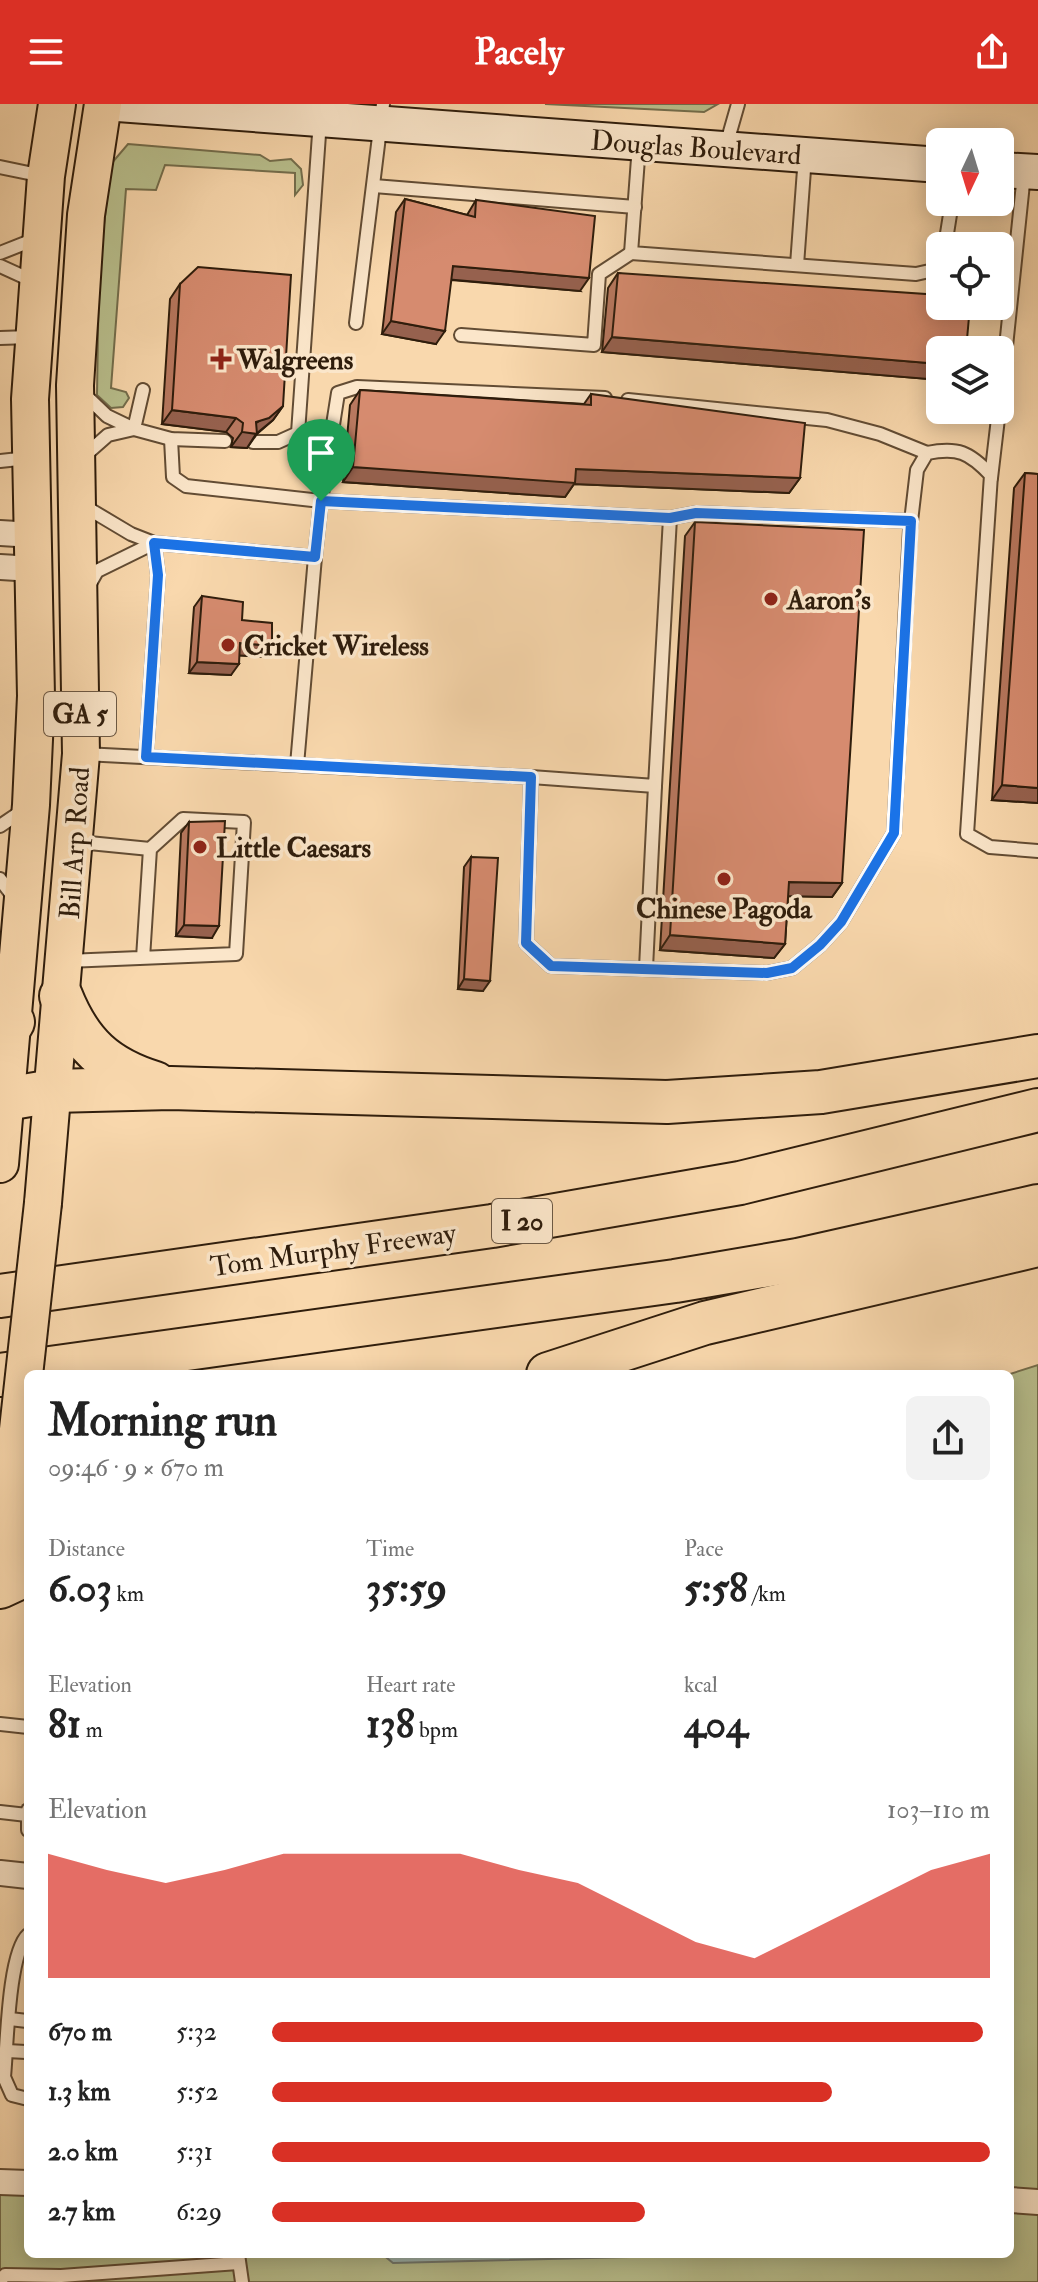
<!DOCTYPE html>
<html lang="en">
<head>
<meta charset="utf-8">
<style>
	body { margin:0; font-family:"IM FELL Double Pica",serif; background:#f2f2f2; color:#222; height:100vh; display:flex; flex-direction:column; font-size:30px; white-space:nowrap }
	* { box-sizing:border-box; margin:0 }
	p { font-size:26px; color:#767676 }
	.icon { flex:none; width:44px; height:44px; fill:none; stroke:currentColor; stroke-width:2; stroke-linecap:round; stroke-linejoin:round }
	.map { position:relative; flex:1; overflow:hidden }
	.side { position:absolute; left:24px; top:1266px; width:990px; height:888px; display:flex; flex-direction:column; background:#fff; border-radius:12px; box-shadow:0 4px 20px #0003 }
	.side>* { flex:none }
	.needle { width:52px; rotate:184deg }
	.buttons { position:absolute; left:926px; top:24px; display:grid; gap:16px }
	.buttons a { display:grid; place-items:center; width:88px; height:88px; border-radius:12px; background:#fff; box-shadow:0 4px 20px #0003; font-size:40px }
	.pin { position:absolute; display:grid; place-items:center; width:68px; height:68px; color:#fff; margin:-82px -34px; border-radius:50% 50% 50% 0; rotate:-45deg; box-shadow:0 0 8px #0007 }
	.pin .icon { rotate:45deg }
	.round { display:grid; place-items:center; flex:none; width:84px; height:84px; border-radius:12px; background:#f2f2f2 }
	.headline { display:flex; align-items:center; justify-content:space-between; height:136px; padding:0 24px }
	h1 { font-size:44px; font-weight:700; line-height:60px }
	.figures { display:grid; grid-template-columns:repeat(3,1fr); gap:12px; height:136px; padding:8px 24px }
	.figures div { display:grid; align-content:center }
	.figures b { font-size:40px; font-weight:700 }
	.figures small { font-size:22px; font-weight:400 }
	.figures p { font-size:22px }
	.chart { height:224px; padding:16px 24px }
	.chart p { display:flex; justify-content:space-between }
	.chart svg { width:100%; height:144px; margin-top:8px; fill:#d93025; opacity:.7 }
	ul { padding:0 24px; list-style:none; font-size:26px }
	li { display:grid; grid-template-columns:128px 96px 1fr; align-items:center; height:60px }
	li i { height:20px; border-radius:10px; background:#d93025 }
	header { display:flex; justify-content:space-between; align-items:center; height:104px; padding:0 24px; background:#d93025; color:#fff; font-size:36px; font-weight:700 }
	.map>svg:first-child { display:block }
	.green { fill:#b9c08e; stroke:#746e4d; stroke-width:2 }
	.water { fill:#a0b8b2; stroke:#737a70; stroke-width:2 }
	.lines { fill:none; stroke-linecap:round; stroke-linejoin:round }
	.service-casing { stroke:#624c34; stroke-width:16 }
	.minor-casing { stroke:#624c34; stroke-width:28 }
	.secondary-casing { stroke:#2f1d0c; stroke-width:38 }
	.primary-casing { stroke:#2f1d0c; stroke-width:40 }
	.motorway-casing { stroke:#2f1d0c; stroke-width:46 }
	.service { stroke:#fbe6ca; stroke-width:12 }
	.minor { stroke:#fbe6ca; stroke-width:24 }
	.secondary { stroke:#fbe6ca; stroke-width:34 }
	.primary { stroke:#f9d8ad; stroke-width:36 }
	.motorway { stroke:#f9d8ad; stroke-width:42 }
	.primary-bridge-casing { stroke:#2f1d0c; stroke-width:40; stroke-linecap:butt }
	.primary-bridge { stroke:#f9d8ad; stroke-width:36 }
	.wall { fill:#b8785f; stroke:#2f1d0c; stroke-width:2 }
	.shaded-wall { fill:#96614e; stroke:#2f1d0c; stroke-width:2 }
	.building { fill:#d68b6f; stroke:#2f1d0c; stroke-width:2 }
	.route-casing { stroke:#fff; stroke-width:16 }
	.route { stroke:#1a73e8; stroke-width:10 }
	.poi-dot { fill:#8f2418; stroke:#fbe6ca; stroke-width:3 }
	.labels { text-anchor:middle; stroke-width:7; stroke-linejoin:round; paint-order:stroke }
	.shield { fill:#fbe6ca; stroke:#6c5945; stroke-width:2 }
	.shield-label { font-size:26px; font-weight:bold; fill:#2f1d0c }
	.street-label { font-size:28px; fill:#2f1d0c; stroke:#fbe6ca }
	.poi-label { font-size:28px; font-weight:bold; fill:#2f1d0c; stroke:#fbe6ca; text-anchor:start }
</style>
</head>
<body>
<header><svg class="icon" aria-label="menu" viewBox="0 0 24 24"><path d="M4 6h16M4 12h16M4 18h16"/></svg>Pacely<svg class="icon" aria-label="share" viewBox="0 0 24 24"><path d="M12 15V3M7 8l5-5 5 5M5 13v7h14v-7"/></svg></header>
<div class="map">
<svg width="1038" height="2178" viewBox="0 0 1038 2178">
	<rect width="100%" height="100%" fill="#f9d8ad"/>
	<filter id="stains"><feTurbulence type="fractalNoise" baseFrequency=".0025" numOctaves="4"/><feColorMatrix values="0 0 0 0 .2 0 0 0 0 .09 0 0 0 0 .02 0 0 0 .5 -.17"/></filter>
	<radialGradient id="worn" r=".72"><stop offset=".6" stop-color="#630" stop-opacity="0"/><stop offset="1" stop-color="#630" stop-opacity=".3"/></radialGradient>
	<!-- green -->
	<g class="green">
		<polygon points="545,0 718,0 704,8"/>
		<polygon points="128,40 260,51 270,57 291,55 301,65 303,81 295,91 295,69 165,61 156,86 126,85 111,284 126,288 129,294 123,303 111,304 97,291 99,164 111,60"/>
		<polygon points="1038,1261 1038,2178 0,2178 0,2078 28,2079 28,2150 1010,2150 1010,1400 1013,1342 1010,1341 1010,1270"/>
	</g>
	<!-- water -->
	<polygon class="water" points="382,2150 752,2150 393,2159"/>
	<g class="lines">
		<defs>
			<g id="service">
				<polyline points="639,41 631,149 916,170 934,166 940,156"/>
				<polyline points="726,42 738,0"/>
				<polyline points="0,63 43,72"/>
				<polyline points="374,82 635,103"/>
				<polyline points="945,142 952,98"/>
				<polyline points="0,149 38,134"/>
				<polyline points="797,161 805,52"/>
				<polyline points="0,162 33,177"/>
				<polyline points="356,219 383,0"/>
				<polyline points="461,231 594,241 599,170 631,149"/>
				<polyline points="0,234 30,233"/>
				<polyline points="143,286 134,325 171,335 225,337"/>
				<polyline points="82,288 107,312 134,325 108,331 83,353"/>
				<polyline points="605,294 357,283 338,289 321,397 670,414 696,409 911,417"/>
				<polyline points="628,296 827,316 880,330 927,349"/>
				<polyline points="1000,300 1024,70"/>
				<polyline points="171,335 173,373 186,382 321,397 315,453"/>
				<polyline points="253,338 278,338 298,329 320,16"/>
				<polyline points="0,357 28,354"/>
				<polyline points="991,374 999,306"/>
				<polyline points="84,402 131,430 154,439 97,467 88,483"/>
				<polyline points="84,650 297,661 315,453 154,439 158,471 146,653"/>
				<path d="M297 661 531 673 526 839 551 862 767 869 792 864 820 841 841 818 894 729 910 426 917 366 927 349C958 343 969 348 991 371L967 730 990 743 1038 747"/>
				<polyline points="531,673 655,682 670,414"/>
				<polyline points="0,722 25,705"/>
				<polyline points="79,738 150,745"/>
				<polyline points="0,775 15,795"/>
				<polyline points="67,857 236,850 244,718 183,715 150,745 143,854"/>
				<polyline points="646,864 655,682"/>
				<polyline points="0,1620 28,1623"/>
				<polyline points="28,1706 28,1726"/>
				<polyline points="0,1708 27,1711"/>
				<path d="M28 1831C8 1849 7 1944 4 1973L12 1991 28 1995"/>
				<polyline points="10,1915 27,1917"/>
				<polyline points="7,1947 26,1948"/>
				<polyline points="238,2150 242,2178"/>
				<polyline points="0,2177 5,2171 61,2172 238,2159"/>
			</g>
			<g id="minor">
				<polyline points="0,429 33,431"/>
				<polyline points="0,463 33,465"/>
				<polyline points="0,1769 28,1772"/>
				<polyline points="0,2078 28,2079"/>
				<polyline points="1010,2096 1038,2098"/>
			</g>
			<g id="secondary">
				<polyline points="118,0 940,61"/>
				<polyline points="1000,66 1038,68"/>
			</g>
			<g id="primary">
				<polyline points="0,1060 31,701 36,592 30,295 46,72 57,0"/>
				<polyline points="43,1099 81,650 75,281 86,111 103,0"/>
				<polyline points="0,1476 12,1380"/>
			</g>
			<g id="motorway">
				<path d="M61 892C80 940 106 964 155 979"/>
				<polyline points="0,938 13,918"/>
				<polyline points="0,996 53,987 171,984 667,998 821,988 1038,952"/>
				<polyline points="0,1192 492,1122 740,1079 1038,1006"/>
				<polyline points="548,1270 705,1219 1038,1141"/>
				<polyline points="0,1271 675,1177 798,1156 1038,1102"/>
				<polyline points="0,1427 28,1441"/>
				<polyline points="0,1483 28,1470"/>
			</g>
		</defs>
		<!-- service casing -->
		<use href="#service" class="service-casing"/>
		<!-- minor casing -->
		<use href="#minor" class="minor-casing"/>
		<!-- secondary casing -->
		<use href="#secondary" class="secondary-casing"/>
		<!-- primary casing -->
		<use href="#primary" class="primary-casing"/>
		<!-- motorway casing -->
		<use href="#motorway" class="motorway-casing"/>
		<!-- service -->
		<use href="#service" class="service"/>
		<!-- minor -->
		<use href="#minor" class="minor"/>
		<!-- secondary -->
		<use href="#secondary" class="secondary"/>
		<!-- primary -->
		<use href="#primary" class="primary"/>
		<!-- motorway -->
		<use href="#motorway" class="motorway"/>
		<defs>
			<polyline id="primary-bridge" points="12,1380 43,1099"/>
		</defs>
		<!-- primary-bridge casing -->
		<use href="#primary-bridge" class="primary-bridge-casing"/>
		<!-- primary-bridge -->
		<use href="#primary-bridge" class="primary-bridge"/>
	</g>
	<!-- wall -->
	<g class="wall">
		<polygon points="405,95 467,111 476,96 580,187 451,176 436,240 382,230 396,108"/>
		<polygon points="618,169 940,246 940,276 602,248 608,184"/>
		<polygon points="180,180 283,302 273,316 257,330 247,344 231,343 233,334 226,328 162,320 170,195"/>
		<polygon points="360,286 584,300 591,290 800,374 789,389 574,380 565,393 343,378 350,301"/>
		<polygon points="1025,369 1038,370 1038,699 992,696 1014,384"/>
		<polygon points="695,418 842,779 832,793 788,792 785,840 774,854 660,846 685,432"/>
		<polygon points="202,492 242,516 272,542 264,553 239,551 231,571 189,569 194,503"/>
		<polygon points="189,718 212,834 176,832 181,729"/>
		<polygon points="471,753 483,887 458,885 464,763"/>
	</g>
	<!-- shaded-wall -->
	<g class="shaded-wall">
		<polygon points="453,162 589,174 580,187 444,175"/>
		<polygon points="391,217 445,227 436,240 382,230"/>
		<polygon points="612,233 940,260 940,276 602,248"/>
		<polygon points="283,302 273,316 256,330 247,344 231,343 242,328"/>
		<polygon points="172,306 236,314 226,328 162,320"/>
		<polygon points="353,363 576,365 800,374 789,389 574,380 565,393 343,378"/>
		<polygon points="240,539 272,542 264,553 232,551"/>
		<polygon points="197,558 239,560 231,571 189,569"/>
		<polygon points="1002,681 1038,684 1038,699 992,696"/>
		<polygon points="789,778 842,779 832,793 779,792"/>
		<polygon points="184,821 219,822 212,834 176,832"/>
		<polygon points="670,831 785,840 774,854 660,846"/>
		<polygon points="464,875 490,877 483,887 458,885"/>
	</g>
	<!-- building -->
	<g class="building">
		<polygon points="405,95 475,113 476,96 595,112 589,174 453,162 445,227 391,217"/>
		<polygon points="198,163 291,171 283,302 269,314 256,318 257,330 242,328 243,319 236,314 172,306 180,180"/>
		<polygon points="618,169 940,191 940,202 970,202 966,246 940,246 940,260 612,233"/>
		<polygon points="360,286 591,301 591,290 805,319 800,374 576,365 575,379 353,363"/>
		<polygon points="1025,369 1038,370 1038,684 1002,681"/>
		<polygon points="695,418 864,426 842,779 789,778 785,840 670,831"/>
		<polygon points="202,492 243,498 242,516 272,519 272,542 240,539 239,560 197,558"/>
		<polygon points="225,717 219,822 184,821 189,718"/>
		<polygon points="471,753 498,754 490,877 464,875"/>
	</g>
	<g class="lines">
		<defs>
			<polygon id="route" points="321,397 670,414 696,409 911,417 894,729 841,818 820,841 792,864 767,869 551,862 526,839 531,673 146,653 158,471 154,439 315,453"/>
		</defs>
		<!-- route casing -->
		<use href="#route" class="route-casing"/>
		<!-- route -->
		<use href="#route" class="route"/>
	</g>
	<!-- markers -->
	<g class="poi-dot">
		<path d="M217 243h8v8h8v8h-8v8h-8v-8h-8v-8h8z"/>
		<circle cx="771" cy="495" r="8"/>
		<circle cx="228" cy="541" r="8"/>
		<circle cx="200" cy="743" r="8"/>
		<circle cx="724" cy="775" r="8"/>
	</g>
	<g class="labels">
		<!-- shield labels -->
		<g class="shield">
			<rect x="44" y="588" width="72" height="44" rx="6"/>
			<rect x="492" y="1095" width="60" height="44" rx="6"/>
		</g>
		<g class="shield-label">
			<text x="80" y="619">GA 5</text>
			<text x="522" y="1126">I 20</text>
		</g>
		<!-- street labels -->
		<g class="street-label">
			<text transform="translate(696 43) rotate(4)" y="10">Douglas Boulevard</text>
			<text transform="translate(74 739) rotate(-86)" y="10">Bill Arp Road</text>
			<text transform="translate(333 1145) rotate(-8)" y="10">Tom Murphy Freeway</text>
		</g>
		<!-- poi labels -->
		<g class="poi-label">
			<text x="237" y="265">Walgreens</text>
			<text x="787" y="505">Aaron's</text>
			<text x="244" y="551">Cricket Wireless</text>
			<text x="216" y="753">Little Caesars</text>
			<text x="724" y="814" text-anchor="middle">Chinese Pagoda</text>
		</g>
	</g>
	<rect width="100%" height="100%" filter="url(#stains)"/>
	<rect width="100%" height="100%" fill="url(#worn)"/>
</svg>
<div class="buttons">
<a><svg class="needle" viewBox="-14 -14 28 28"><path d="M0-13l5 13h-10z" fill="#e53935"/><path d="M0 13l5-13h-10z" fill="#767676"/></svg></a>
<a><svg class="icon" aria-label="locate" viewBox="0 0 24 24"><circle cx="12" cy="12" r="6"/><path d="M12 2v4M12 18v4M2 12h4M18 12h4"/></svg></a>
<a><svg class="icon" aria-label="layers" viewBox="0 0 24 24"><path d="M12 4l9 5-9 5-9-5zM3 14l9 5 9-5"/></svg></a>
</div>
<div class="pin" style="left:321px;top:397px;background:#1e9e55"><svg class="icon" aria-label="arrive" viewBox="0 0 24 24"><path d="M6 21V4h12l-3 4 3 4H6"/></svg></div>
<section class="side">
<div class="headline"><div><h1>Morning run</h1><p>09:46 · 9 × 670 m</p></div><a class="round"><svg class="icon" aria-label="share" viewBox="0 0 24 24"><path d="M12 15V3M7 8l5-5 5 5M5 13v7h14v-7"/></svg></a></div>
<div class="figures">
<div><p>Distance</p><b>6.03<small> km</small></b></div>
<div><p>Time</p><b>35:59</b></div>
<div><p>Pace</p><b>5:58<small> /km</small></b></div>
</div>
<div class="figures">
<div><p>Elevation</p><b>81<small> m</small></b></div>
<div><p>Heart rate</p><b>138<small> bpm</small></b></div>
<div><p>kcal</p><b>404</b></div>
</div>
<div class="chart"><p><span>Elevation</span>103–110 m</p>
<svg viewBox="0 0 160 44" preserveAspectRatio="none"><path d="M0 44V6L10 11L20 15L30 11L40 6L50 6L60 6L70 6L80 11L90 15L100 24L110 33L120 38L130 29L140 20L150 11L160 6V44z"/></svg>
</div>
<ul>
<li><b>670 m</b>5:32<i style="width:99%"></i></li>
<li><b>1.3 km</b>5:52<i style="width:78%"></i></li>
<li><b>2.0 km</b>5:31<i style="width:100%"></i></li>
<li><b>2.7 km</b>6:29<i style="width:52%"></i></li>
</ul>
</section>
</div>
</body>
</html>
